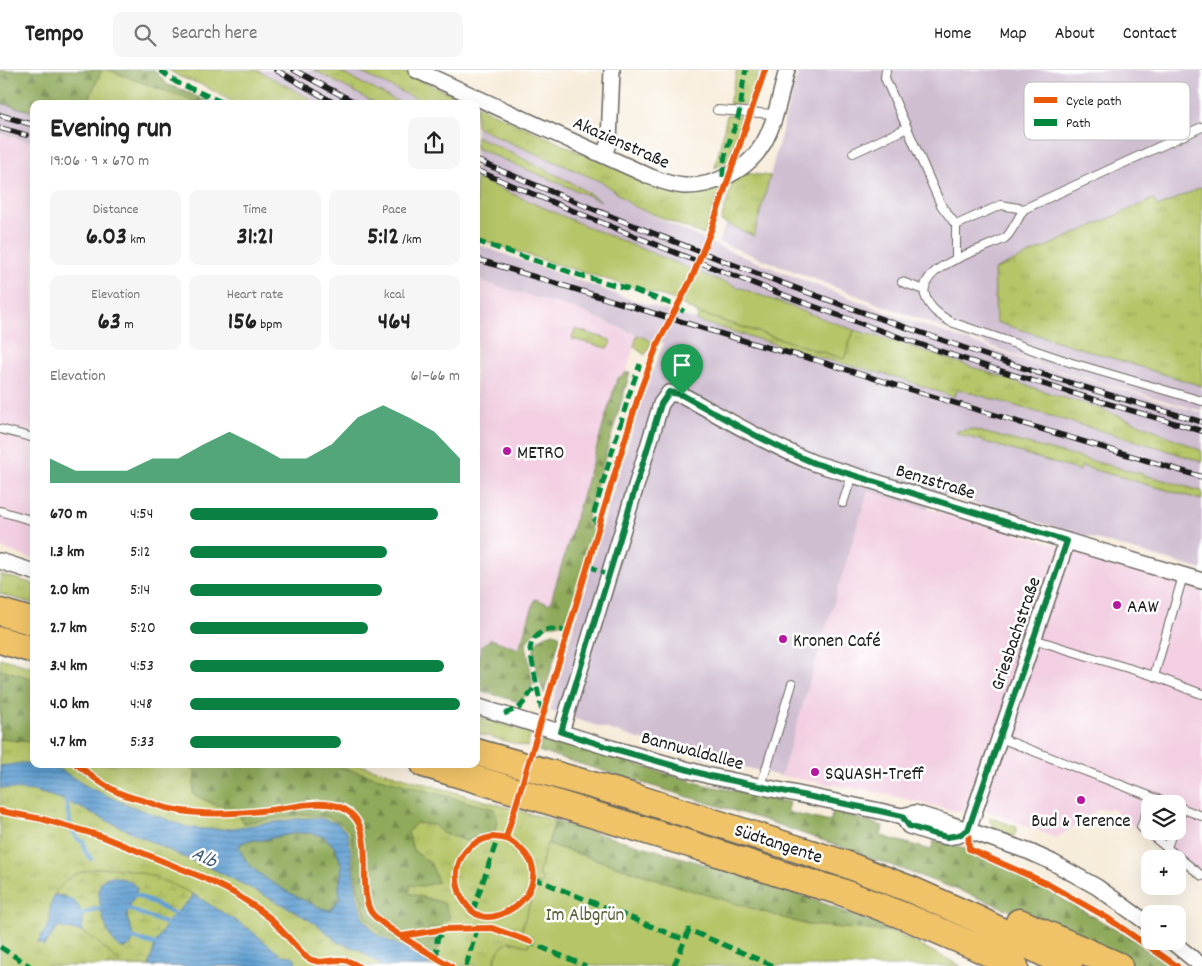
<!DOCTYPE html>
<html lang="en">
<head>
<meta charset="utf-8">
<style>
	body { margin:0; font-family:Dekko,sans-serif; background:#f6f6f6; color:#222; height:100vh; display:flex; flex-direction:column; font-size:19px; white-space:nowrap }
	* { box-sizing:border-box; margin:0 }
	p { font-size:16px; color:#767676 }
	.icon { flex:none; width:28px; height:28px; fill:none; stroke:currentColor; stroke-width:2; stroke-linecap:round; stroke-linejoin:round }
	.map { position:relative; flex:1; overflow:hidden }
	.drawer { position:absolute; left:30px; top:30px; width:450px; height:668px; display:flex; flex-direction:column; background:#fff; border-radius:10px; box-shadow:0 5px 20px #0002 }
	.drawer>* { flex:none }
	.fabs { position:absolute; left:1141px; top:725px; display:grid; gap:10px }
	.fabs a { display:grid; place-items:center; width:45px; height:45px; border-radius:10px; background:#fff; box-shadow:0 5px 20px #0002; font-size:25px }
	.pin { position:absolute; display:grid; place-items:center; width:42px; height:42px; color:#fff; margin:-51px -21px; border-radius:50% 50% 50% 0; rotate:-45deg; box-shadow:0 0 5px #0007 }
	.pin .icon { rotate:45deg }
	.round { display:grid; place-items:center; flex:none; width:52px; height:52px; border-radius:10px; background:#f6f6f6 }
	.summary { display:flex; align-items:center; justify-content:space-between; height:85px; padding:0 20px }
	h1 { font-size:28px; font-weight:800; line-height:38px }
	.stats { display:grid; grid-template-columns:repeat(3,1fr); gap:8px; height:85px; padding:5px 20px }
	.stats div { display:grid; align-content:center; border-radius:10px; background:#f6f6f6; text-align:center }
	.stats b { font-size:25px; font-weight:800 }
	.stats small { font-size:14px; font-weight:400 }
	.stats p { font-size:14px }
	.chart { height:140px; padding:10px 20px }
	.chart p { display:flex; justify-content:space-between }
	.chart svg { width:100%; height:90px; margin-top:5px; fill:#0b8043; opacity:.7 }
	ul { padding:0 20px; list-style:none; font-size:16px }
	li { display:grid; grid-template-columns:80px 60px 1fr; align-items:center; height:38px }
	li i { height:12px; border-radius:6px; background:#0b8043 }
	header { display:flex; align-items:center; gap:30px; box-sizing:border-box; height:70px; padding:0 25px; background:#fff; border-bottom:1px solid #e0e0e0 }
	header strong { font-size:24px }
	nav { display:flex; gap:28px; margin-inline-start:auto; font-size:18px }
	.search { width:350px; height:45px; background:#f6f6f6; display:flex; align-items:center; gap:12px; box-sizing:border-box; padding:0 18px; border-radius:10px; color:#767676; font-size:19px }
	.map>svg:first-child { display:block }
	.built { fill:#f2cfe2; fill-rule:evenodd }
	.industrial { fill:#cfbdd0 }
	.grass { fill:url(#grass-tufts); stroke:#687042 }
	.forest { fill:url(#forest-firs); stroke:#56633c }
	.wetland { fill:url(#wetland-marsh); stroke:#687042; fill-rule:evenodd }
	.garden { fill:#b5c567; stroke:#687042 }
	.water { fill:url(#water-rules); stroke:#3e5e77; fill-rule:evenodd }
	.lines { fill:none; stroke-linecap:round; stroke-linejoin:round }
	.stream { stroke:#609fd2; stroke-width:4.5 }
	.lane-casing { stroke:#69655e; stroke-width:10 }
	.street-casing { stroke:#69655e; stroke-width:18 }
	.highway-casing { stroke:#69655e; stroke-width:29 }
	.lane { stroke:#fff; stroke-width:8 }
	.street { stroke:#fff; stroke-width:15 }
	.highway { stroke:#f0c369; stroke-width:26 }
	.rail-casing { stroke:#1c1c1c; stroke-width:5.5 }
	.rail { stroke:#fff; stroke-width:4; stroke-dasharray:11; stroke-linecap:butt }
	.quiet { stroke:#00873e; stroke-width:5; stroke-dasharray:10 5; stroke-linecap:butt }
	.cycleway-casing { stroke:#fff; stroke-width:9 }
	.cycleway { stroke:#e8590c; stroke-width:6 }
	.route-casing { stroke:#fff; stroke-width:10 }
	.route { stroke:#0b8043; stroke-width:6 }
	.poi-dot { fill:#b5179e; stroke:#fff; stroke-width:2 }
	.labels { text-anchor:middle; stroke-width:5; stroke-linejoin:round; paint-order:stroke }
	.street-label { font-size:19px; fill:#1c1c1c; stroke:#fff }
	.poi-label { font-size:19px; fill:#1c1c1c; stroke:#fff; text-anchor:start }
	.park-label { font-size:19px; fill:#59603a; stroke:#fff }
	.water-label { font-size:20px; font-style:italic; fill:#3e5e77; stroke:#fff }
	.key { fill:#fff; stroke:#bbb; stroke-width:1 }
	.key-label { font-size:14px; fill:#1c1c1c }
</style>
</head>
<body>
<header>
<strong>Tempo</strong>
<div class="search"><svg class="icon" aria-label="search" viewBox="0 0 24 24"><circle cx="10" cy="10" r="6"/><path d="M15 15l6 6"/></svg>Search here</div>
<nav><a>Home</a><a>Map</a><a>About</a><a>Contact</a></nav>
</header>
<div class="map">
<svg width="1202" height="896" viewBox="0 0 1202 896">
	<defs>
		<pattern id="grass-tufts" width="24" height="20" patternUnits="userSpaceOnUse" patternTransform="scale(1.25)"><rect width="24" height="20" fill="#b5c567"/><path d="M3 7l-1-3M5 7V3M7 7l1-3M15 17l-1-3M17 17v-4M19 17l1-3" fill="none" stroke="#9ba959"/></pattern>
		<pattern id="forest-firs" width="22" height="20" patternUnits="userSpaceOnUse" patternTransform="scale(1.25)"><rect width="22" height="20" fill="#90aa5c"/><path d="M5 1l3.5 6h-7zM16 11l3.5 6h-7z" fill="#758a4b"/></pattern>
		<pattern id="wetland-marsh" width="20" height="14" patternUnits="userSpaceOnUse" patternTransform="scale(1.25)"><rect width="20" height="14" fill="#b5c567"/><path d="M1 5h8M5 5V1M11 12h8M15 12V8" fill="none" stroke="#9ba959"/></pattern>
		<pattern id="water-rules" width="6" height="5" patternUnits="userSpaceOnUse" patternTransform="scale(1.25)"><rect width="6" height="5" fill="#609fd2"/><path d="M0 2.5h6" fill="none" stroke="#4e81aa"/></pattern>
	</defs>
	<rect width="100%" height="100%" fill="#fff"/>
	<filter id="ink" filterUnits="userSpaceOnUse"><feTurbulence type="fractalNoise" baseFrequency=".02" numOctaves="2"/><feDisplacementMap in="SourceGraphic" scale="10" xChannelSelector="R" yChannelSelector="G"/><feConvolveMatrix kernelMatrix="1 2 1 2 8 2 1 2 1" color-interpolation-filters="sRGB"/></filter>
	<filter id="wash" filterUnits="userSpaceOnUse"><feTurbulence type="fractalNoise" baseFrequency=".0096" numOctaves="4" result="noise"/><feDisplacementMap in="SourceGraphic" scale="20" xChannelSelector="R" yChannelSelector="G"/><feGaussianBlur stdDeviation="1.12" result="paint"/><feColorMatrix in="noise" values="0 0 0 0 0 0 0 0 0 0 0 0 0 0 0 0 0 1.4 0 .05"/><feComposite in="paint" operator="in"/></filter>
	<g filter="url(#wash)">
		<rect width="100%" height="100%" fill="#f7ecda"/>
		<!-- built -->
		<g class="built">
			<polygon points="0,65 34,73 34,489 0,478"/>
			<polygon points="476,210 575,239 637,265 626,303 617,309 550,534 535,529 519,579 482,575 476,592"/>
			<path d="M868 421 928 439 1085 483 1202 518V812L1178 792V789H1173L1113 739H1098L1057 768 970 734 965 743 875 722 781 706ZM1150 734H1178V761H1150Z"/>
		</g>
		<!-- industrial -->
		<g class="industrial">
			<polygon points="257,0 314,0 377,34 320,34"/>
			<polygon points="336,0 355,0 428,34 403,34"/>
			<polygon points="798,0 1202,0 1202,341 1050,298 902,243 718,172 726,154 754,166"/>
			<polygon points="0,33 34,42 34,73 0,64"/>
			<polygon points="476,56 502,69 604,113 633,136 715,175 774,199 910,251 1050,299 1202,343 1202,381 1148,357 1093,336 1058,326 910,276 854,260 708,206 588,157 476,108 476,78 599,129 585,120 538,95 476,66"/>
			<polygon points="476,174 621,226 747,266 828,290 896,307 954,327 957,319 1160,378 1202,392 1202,421 1142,404 971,359 956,363 1079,400 1081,396 1202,430 1202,500 935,422 928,439 868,421 781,706 720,691 639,669 550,641 607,441 647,314 664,273 637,265 575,239 476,210"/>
		</g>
		<!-- grass -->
		<g class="grass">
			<polygon points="314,0 336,0 403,34 377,34"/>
			<polygon points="355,0 398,0 473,34 428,34"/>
			<polygon points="737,0 760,0 748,35 729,34"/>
			<polygon points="476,35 656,117 721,115 704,165 633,136 604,113 502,69 476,56"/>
			<polygon points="727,45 743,46 728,91 715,98"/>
			<path d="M476 66C518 87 562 105 601 131L476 78Z"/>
			<polygon points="745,103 770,106 754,166 721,151 733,111"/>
			<polygon points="1202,117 1202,316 996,252 994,200 1153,129 1158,137"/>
			<polygon points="698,243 844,289 854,260 910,276 1058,326 1093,336 1148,357 1202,381 1202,392 1160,378 958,319 954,327 896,307 828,290 697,251"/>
			<polygon points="575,259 608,269 610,270 611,274 607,278 572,269"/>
			<polygon points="637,265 652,271 645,285 634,277"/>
			<polygon points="971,359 1142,404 1202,421 1202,430 1081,396 1080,401 956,363 957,361"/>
			<polygon points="0,504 34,514 34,534 0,524"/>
			<polygon points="0,588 34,598 34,694 357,694 555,751 539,805 543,807 540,815 536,813 521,862 532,867 529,877 508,871 495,887 495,896 0,896"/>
			<polygon points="476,646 531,663 527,677 476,663"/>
			<polygon points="476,691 850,809 850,811 848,812 812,802 788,792 753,781 459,694 476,694"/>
			<path d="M989 747 1017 757 1014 767C1003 763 991 759 989 747Z"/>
		</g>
		<!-- forest -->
		<g class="forest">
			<polygon points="0,0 102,0 87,34 34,34 34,42 0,33"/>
			<polygon points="108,0 154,0 168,15 186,21 211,34 200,34"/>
			<path d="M630 302 587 449 595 461 567 552C551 555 533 556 526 574L533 615 524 628 519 632 476 619V592L482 575 491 569 519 579 535 529 550 534 617 309 626 303Z"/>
			<path d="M553 563 559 565 560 568 544 624C540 611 529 585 536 573 540 567 547 565 553 563Z"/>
			<polygon points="0,599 34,609 34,671 30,672 0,669"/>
			<polygon points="543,667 705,715 789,732 787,742 830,752 833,741 883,756 881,766 931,780 934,771 961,777 1039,815 1132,869 1174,896 1134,896 1066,863 961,821 830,773 764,750 538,681"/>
			<polygon points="189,694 328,694 494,739 497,751 495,762 466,771 442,763 434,755 416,753 408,762 413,780 431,794 438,812 423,816 410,815 409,823 444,833 450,847 442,855 428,859 427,867 440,866 440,875 432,894 413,880 381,863 367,849 358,819 351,763 342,754 329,747 304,744 244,753 234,737 215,735 193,724 195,702"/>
			<path d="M555 751C639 776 724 798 806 827 836 837 865 850 894 862L807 855 687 819 548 774Z"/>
			<path d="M295 763H310L324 766 336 779 342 797 339 817 340 828 331 840C318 841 265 810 255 800 247 794 243 786 239 778L240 774 249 770H263Z"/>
		</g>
		<!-- wetland -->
		<path class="wetland" d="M99 798C107 798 115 798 123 799 147 802 171 814 193 824 192 831 176 843 170 850 161 861 152 882 149 896H123L95 870 82 862 83 850 79 838 65 826 54 825C66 806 78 802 99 798ZM99 818 137 825C127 837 124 846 132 861L101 838Z"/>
		<!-- garden -->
		<g class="garden">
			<polygon points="102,0 108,0 200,34 87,34"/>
			<polygon points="169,0 257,0 320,34 236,34 203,15 180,7"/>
			<polygon points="476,108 588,157 708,206 854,260 844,289 698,243 670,228 555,194 476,168"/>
			<path d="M547 774 687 819 807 855 894 862 961 896H495C495 883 499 879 508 871L528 876 532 867 521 862 536 813 540 815 543 807 538 806Z"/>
		</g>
		<!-- water -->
		<g class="water">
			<path d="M22 693 40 694 61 700 88 717 123 733 187 757 202 759H226L302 748H320L337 753 348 763 357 825 363 848 376 864 406 879 431 896H382L358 879 339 873 319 856 289 838 217 801 179 785 64 730 34 721 0 718V696ZM295 763H310L324 766 336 779 342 797 339 817 340 828 331 840C318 841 265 810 255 800 247 794 243 786 239 778L240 774 249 770H263Z"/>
			<path d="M112 806C122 808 131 810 137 818 136 828 128 834 127 843 126 853 137 864 132 873 131 876 128 877 126 878 107 882 94 822 101 812 104 808 108 807 112 806Z"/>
			<polygon points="193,824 249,859 281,885 293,886 296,890 294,896 149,896 155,874 163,860 169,850 183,836 192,828"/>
			<path d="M54 825C78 827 85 839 82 862L57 857 55 862H53L52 866 50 867 48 871 46 872 44 877 41 873 37 872 41 868V865L44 863V861L47 859 48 855 50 854V838Z"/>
		</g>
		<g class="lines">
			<!-- stream -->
			<g class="stream">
				<polyline points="66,730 70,753"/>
				<polyline points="72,759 77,768 84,773 85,781 91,789"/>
				<polyline points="133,826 137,825 175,844"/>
				<polyline points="123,839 129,839 167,854"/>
				<polyline points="76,846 107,836"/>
				<polyline points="130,865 133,868 155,874"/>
			</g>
		</g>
	</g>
	<g filter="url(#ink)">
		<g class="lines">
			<defs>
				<g id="lane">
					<polyline points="886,0 885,8 941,135 956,155"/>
					<polyline points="717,40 775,44"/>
					<polyline points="853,83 907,58"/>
					<path d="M1024 139C1019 146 1011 164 1005 168 987 179 917 195 925 225 929 238 939 245 951 252L1072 293 1202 331"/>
					<polyline points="956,189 956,155 1001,135 1024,139 1202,57"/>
					<polyline points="902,212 924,220"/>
					<polyline points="0,359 34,368"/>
					<polyline points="843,433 852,405"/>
					<polyline points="0,441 34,451"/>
					<path d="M1034 569C1073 582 1112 593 1151 605 1168 611 1185 618 1202 624"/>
					<polyline points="1154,606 1183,506"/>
					<polyline points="1000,668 1170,734"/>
					<polyline points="761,716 792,614"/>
					<polyline points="1150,734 1141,757 1202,806"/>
					<polyline points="1178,737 1202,746"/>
					<polyline points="1178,751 1183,739"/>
					<polyline points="1167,777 1173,761"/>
				</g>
				<g id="street">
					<path d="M416 0 651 107C661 111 673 115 684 116 714 117 748 100 763 74 776 52 780 24 787 0"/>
					<polyline points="604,85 609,71 612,0"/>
					<polyline points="0,491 34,502"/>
					<polyline points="476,636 611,678 710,706 875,740 902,746 915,743 950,754 1030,782 1052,792 1097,817 1150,855"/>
					<path d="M561 662 661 334 669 323 682 325C726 349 768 374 814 393L1067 471 1202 511"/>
					<polyline points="902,746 909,756 934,764 947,767 959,765 968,760"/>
					<polyline points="968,760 1067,471"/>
					<polyline points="1171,871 1202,896"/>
				</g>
				<g id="highway">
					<polyline points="0,542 34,552"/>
					<polyline points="0,570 34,580"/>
					<polyline points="476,682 634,727 845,794 912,820 977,849 1069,896"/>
					<polyline points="424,694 529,725 693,775 793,808 839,821 909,848 974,876 1015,896"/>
					<polyline points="1019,852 1119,896"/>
				</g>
			</defs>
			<!-- lane casing -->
			<use href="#lane" class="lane-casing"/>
			<!-- street casing -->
			<use href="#street" class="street-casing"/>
			<!-- highway casing -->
			<use href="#highway" class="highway-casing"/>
			<!-- lane -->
			<use href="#lane" class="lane"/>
			<!-- street -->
			<use href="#street" class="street"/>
			<!-- highway -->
			<use href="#highway" class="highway"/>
			<defs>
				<g id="rail">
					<polyline points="276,0 336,34"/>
					<polyline points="294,0 358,34"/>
					<polyline points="0,45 34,55"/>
					<polyline points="0,58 26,65"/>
					<path d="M476 90C625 154 775 213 928 265 981 284 1033 302 1087 318 1125 330 1164 341 1202 352"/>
					<path d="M476 100C605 155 734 208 865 255 976 295 1089 329 1202 361"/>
					<polyline points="476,189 758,275 816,290 898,316 1202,407"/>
				</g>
			</defs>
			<!-- rail casing -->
			<use href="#rail" class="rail-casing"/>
			<!-- rail -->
			<use href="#rail" class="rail"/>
			<!-- quiet -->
			<g class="quiet">
				<polyline points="160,0 176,12 226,34"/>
				<path d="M723 107C722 83 733 66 739 43 743 29 741 15 746 0"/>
				<polyline points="476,171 582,206 630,219 669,233 687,243"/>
				<polyline points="599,457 593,446 629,325 640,294"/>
				<polyline points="588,495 609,506"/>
				<polyline points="542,642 532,591 530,579 532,571 542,561 551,559 568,561"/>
				<polyline points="504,644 519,638 526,630 536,614"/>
				<polyline points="533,808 685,870"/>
				<polyline points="473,841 498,767"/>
				<polyline points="526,871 586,896"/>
				<polyline points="0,877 30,896"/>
				<polyline points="437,888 437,869 445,859"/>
				<polyline points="466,896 478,856"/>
				<polyline points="674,896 689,860 774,896"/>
			</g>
			<defs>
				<g id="cycleway">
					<path d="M76 694C87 702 98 712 110 718 121 725 133 728 145 731 154 734 162 737 171 739 202 746 237 744 269 740 290 738 320 729 340 737 380 753 356 809 370 840 377 855 434 886 451 896"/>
					<path d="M0 741 42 749 101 766 204 808 234 823 254 836 270 848 306 887C320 896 327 889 342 890 348 890 353 893 358 896"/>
					<polyline points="968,760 969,779 1046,813 1106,847 1177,896"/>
					<path d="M492 767C508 768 510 769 522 780 544 801 531 830 506 842 498 846 490 849 481 846 473 844 466 835 462 828 452 807 456 784 477 772 481 770 487 768 492 767Z"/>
					<polyline points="506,768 588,495 603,442 640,321 658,273 691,210 710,163 765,0"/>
					<polyline points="402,866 445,859 492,858 531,872"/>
				</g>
			</defs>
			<!-- cycleway casing -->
			<use href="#cycleway" class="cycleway-casing"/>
			<!-- cycleway -->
			<use href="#cycleway" class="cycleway"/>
		</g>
	</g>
	<g class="lines" filter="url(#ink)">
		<defs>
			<path id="route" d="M669 322 682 325C726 349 768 374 814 393L1067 471 968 760 959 765 947 767 934 764 909 756 902 746 875 740 710 706 611 678 561 662 661 334Z"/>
		</defs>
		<!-- route casing -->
		<use href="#route" class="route-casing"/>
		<!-- route -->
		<use href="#route" class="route"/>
	</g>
	<!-- markers -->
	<g class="poi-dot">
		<circle cx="507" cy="381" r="5"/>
		<circle cx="1117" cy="535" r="5"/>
		<circle cx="783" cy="569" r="5"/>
		<circle cx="815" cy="702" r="5"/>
		<circle cx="1081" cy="730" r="5"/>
	</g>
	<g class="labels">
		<!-- street labels -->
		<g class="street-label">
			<text transform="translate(622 71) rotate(24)" y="7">Akazienstraße</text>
			<text transform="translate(936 410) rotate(17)" y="7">Benzstraße</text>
			<text transform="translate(1014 563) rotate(-71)" y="7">Griesbachstraße</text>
			<text transform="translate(693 679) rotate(15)" y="7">Bannwaldallee</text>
			<text transform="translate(779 772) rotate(18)" y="7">Südtangente</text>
		</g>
		<!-- poi labels -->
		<g class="poi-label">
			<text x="517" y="388">METRO</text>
			<text x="1127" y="542">AAW</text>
			<text x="793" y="576">Kronen Café</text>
			<text x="825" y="709">SQUASH-Treff</text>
			<text x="1081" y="756" text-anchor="middle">Bud &amp; Terence</text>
		</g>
		<!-- park labels -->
		<g class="park-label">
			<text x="585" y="850">Im Albgrün</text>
		</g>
		<!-- water labels -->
		<g class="water-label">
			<text transform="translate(205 786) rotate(27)" y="7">Alb</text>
		</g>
	</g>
	<!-- legend -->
	<rect x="1024" y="12" width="166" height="58" rx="8" class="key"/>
	<rect x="1034" y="27" width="23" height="6" fill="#e8590c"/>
	<rect x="1034" y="49" width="23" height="7" fill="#00873e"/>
	<g class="key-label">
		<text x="1066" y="35">Cycle path</text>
		<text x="1066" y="57">Path</text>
	</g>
</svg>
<div class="fabs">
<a><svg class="icon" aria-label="layers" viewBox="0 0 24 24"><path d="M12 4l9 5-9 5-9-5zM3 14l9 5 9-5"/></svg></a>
<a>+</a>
<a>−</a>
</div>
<div class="pin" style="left:682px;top:325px;background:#1e9e55"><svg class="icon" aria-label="arrive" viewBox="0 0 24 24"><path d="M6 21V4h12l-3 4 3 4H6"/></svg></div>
<section class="drawer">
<div class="summary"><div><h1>Evening run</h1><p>19:06 · 9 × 670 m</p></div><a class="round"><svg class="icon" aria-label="share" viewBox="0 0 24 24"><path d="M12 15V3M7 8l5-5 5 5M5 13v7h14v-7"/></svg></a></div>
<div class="stats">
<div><p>Distance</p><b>6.03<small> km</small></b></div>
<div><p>Time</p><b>31:21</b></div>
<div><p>Pace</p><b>5:12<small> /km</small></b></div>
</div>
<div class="stats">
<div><p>Elevation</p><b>63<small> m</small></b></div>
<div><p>Heart rate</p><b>156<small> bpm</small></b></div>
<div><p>kcal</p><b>464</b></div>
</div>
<div class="chart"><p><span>Elevation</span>61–66 m</p>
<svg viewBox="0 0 160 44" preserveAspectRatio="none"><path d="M0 44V32L10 38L20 38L30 38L40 32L50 32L60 25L70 19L80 25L90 32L100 32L110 25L120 12L130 6L140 12L150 19L160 32V44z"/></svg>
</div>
<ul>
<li><b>670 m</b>4:54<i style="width:92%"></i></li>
<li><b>1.3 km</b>5:12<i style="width:73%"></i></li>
<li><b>2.0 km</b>5:14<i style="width:71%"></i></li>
<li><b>2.7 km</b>5:20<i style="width:66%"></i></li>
<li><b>3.4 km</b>4:53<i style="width:94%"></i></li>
<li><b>4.0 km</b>4:48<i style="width:100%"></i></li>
<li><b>4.7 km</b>5:33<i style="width:56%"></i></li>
</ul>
</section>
</div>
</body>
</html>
